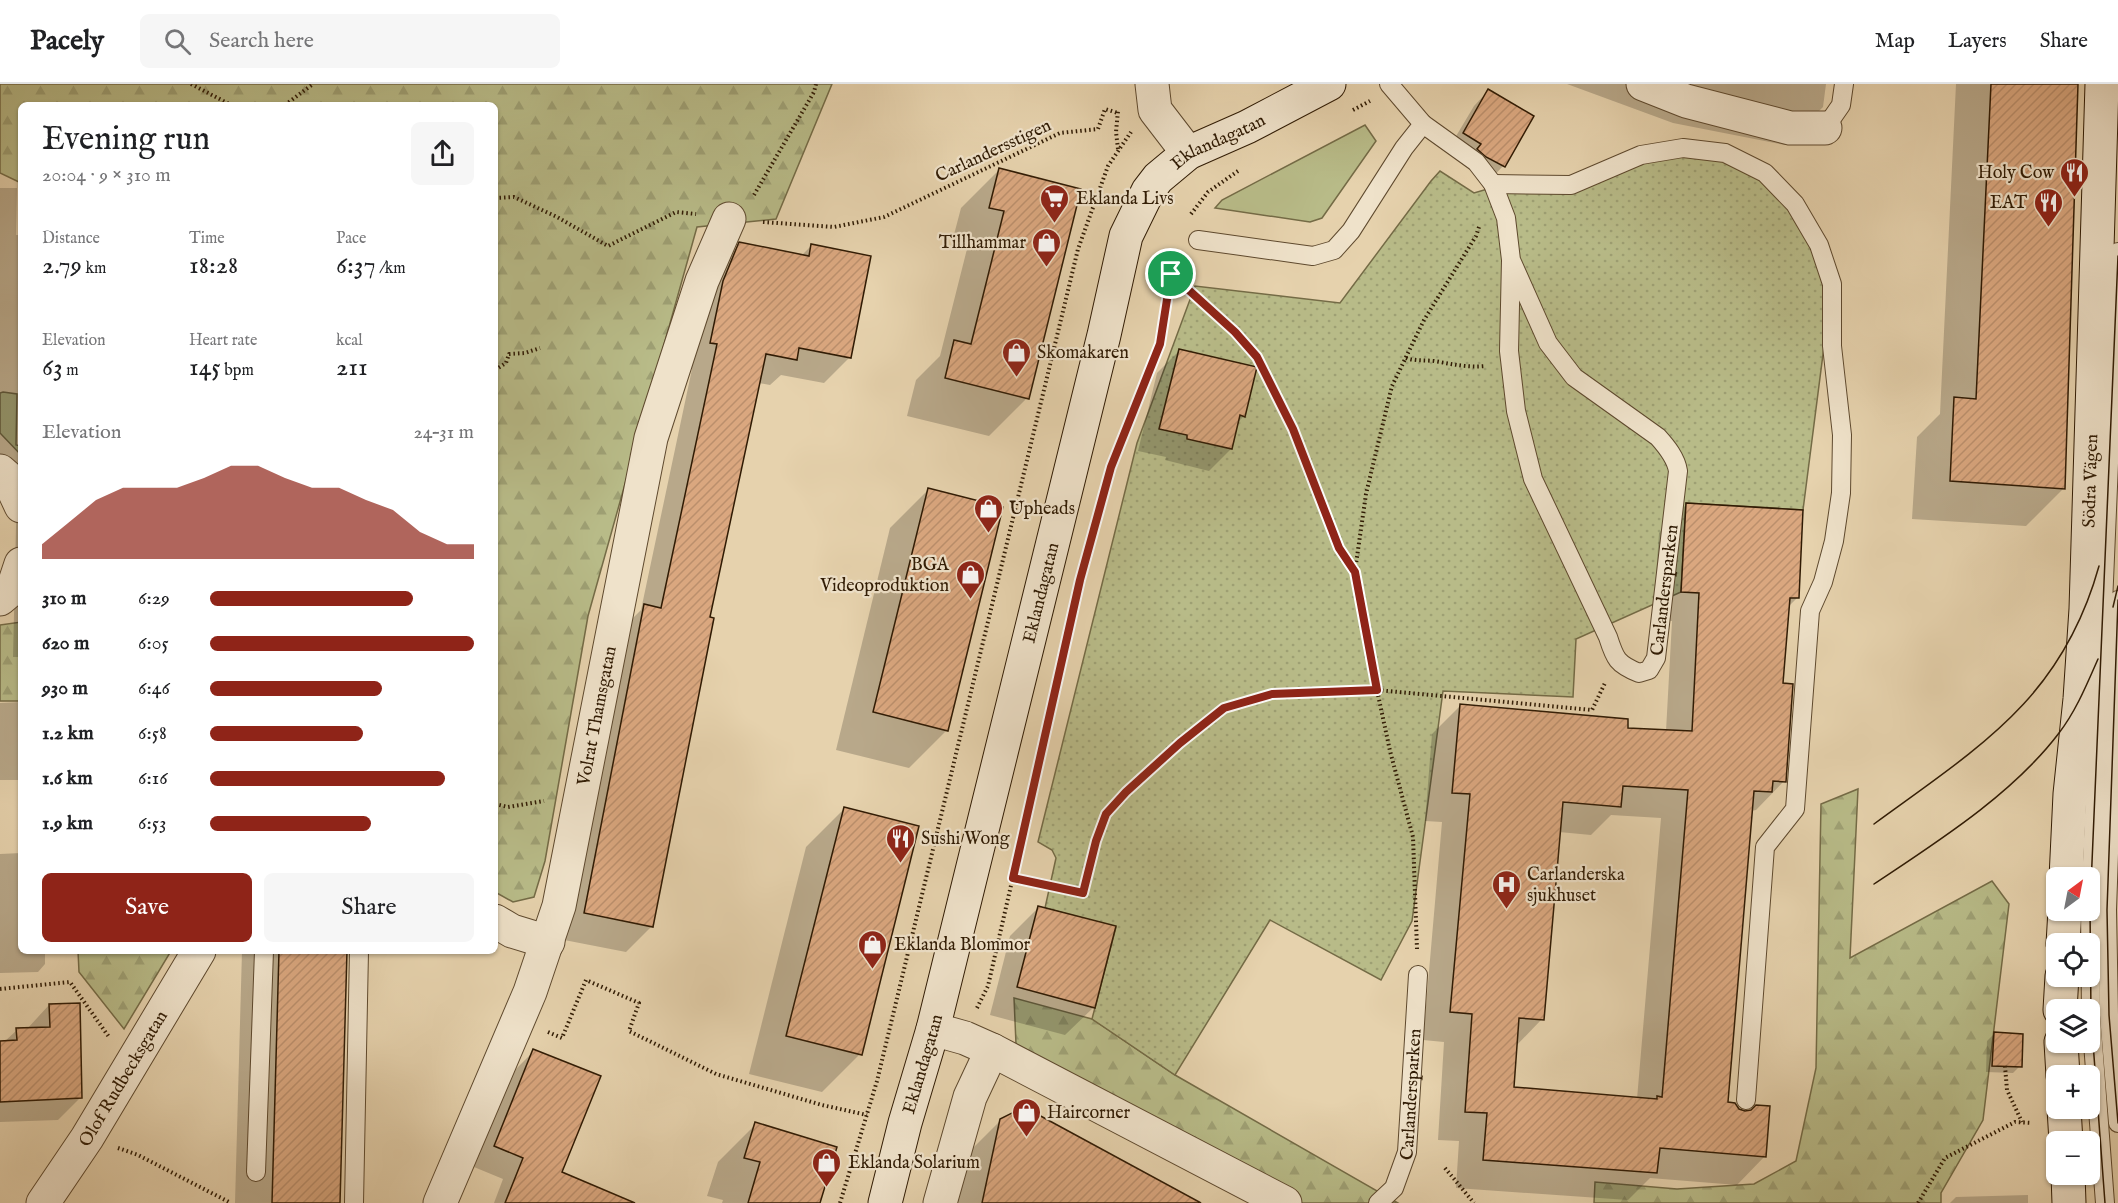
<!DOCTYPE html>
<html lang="en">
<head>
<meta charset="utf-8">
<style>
	body { margin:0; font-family:"IM FELL English",serif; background:#f6f6f6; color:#202124; height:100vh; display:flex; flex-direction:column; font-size:22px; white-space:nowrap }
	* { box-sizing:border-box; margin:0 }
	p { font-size:20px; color:#757577 }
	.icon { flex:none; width:33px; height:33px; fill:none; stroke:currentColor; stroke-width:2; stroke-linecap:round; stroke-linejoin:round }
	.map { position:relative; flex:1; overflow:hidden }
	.drawer { position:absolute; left:18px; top:18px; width:480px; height:852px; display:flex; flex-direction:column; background:#fff; border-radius:9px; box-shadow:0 2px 4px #0004 }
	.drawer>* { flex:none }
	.needle { width:39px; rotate:32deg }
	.fabs { position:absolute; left:2046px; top:783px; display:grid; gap:12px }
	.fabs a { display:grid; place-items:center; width:54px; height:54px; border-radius:9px; background:#fff; box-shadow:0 2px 4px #0004; font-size:30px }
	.pin { position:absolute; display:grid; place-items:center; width:51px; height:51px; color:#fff; margin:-26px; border:3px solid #fff; border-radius:50%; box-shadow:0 2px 6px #0007 }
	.round { display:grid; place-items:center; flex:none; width:63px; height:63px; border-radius:9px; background:#f6f6f6 }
	.summary { display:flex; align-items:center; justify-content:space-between; height:102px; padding:0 24px }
	h1 { font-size:33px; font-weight:600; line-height:45px }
	.figures { display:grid; grid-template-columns:repeat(3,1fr); gap:9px; height:102px; padding:6px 24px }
	.figures div { display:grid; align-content:center }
	.figures b { font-size:26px; font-weight:600 }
	.figures small { font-size:16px; font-weight:400 }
	.figures p { font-size:16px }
	.chart { height:168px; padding:12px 24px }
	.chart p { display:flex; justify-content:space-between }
	.chart svg { width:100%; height:108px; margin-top:6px; fill:#8f2418; opacity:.7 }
	.action { display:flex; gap:12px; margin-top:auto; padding:12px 24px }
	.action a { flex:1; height:69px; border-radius:9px; background:#8f2418; color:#fff; font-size:24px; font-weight:600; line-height:69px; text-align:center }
	.action a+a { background:#f6f6f6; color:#202124 }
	ul { padding:0 24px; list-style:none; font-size:20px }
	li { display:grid; grid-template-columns:96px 72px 1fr; align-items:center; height:45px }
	li i { height:15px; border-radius:8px; background:#8f2418 }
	header { display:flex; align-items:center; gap:36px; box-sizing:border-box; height:84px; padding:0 30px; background:#fff; border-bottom:2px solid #e0e0e0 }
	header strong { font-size:28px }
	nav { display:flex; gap:33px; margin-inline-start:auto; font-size:21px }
	.search { width:420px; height:54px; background:#f6f6f6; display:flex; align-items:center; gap:15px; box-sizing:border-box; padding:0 21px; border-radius:9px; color:#757577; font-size:22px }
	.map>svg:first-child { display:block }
	.green { fill:#b8bb88; stroke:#746b46; stroke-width:1.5 }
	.forest { fill:url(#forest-firs); stroke:#746b46; stroke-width:1.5 }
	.park { fill:url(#park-dots); stroke:#746b46; stroke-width:1.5 }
	.shadow { fill:#0003; fill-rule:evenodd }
	.building { fill:url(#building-hatch); stroke:#301b04; stroke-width:1.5; fill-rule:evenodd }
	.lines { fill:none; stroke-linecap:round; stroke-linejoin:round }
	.lane-casing { stroke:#5e492e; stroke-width:20 }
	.street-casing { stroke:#5e492e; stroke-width:35 }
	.secondary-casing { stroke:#301b04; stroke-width:35 }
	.path { stroke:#301b04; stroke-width:4; stroke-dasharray:1.5 3; stroke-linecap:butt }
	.lane { stroke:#efe2ca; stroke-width:18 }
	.street { stroke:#efe2ca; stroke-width:33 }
	.secondary { stroke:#efe2ca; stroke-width:33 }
	.tram { stroke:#301b04; stroke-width:1.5 }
	.route-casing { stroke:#fff; stroke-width:12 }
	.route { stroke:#8f2418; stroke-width:8 }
	.labels { text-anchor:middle; stroke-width:4.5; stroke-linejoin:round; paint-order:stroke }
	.street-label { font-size:18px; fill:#301b04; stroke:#efe2ca }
	.poi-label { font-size:18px; fill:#301b04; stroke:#efe2ca; text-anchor:start }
</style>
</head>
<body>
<header>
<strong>Pacely</strong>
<div class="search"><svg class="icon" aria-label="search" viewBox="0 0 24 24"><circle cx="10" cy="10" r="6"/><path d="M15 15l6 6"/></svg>Search here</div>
<nav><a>Map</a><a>Layers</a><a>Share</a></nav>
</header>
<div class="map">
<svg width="2118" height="1119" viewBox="0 0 2118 1119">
	<defs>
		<pattern id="forest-firs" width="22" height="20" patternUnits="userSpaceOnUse" patternTransform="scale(1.5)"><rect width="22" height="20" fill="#b8bb88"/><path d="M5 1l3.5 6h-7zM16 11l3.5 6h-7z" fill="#9ea074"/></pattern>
		<pattern id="park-dots" width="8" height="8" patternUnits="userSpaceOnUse" patternTransform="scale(1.5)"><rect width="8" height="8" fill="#b8bb88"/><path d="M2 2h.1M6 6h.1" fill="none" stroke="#9ea074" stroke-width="1.8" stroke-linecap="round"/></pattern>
		<pattern id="building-hatch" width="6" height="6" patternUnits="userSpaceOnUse" patternTransform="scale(1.5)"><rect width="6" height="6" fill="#daa77f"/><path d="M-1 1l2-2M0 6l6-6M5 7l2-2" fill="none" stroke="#bb8f6c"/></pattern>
	</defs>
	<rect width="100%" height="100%" fill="#e6d2ad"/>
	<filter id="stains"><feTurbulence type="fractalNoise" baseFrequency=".00333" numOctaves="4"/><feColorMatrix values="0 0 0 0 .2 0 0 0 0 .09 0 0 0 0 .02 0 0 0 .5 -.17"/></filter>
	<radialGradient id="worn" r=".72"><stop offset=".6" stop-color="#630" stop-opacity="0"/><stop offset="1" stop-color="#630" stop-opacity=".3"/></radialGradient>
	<!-- green -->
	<g class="green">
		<polygon points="1365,41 1376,57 1322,134 1310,138 1215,124 1222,116"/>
		<polygon points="3,308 17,310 16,361 21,362 21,371 0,349 0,309"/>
	</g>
	<!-- forest -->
	<g class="forest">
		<polygon points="0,0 832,0 776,135 697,143 588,532 545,777 534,813 513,818 495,808 495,21 21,21 21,99 0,89"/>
		<polygon points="21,538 21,617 0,617 0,541"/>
		<polygon points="1858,705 1850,874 1992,797 2009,820 1983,1036 1941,1109 1941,1119 1594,1119 1595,1098 1677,1105 1754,1100 1796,1077 1816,984 1821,720"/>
		<polygon points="78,867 171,867 124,945 79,888"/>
		<polygon points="1014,914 1092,935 1175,991 1398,1119 1298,1119 1016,960"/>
	</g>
	<!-- park -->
	<polygon class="park" points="1725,69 1795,120 1832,200 1803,426 1686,419 1681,508 1576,555 1573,613 1443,607 1412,837 1381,896 1270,836 1175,991 1092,935 1116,843 1045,824 1056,774 1052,766 1038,758 1137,359 1195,202 1340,219 1431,97 1440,87 1474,109 1491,104 1571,101 1641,71"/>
	<!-- shadow -->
	<g class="shadow">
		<polygon points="1567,0 1826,0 1823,23 1785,61 1673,39"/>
		<polygon points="1956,0 2077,0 2064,404 2026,442 1912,435 1917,353 1940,330"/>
		<polygon points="1488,7 1532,33 1503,82 1489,97 1471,87 1464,81 1467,75 1449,64 1474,22"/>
		<polygon points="999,86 1027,314 989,352 907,332 916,296 940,272 967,165 951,162 961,124"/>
		<polygon points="0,104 17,104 16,151 21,151 21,573 13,573 17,401 0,400"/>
		<polygon points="740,160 801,172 812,161 850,273 824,299 781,291 770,301 759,299 708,535 652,842 626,868 559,855 619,548 641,526 692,285 686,284 714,186"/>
		<polygon points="1179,267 1244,332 1237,339 1231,365 1209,387 1165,376 1166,373 1138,367 1157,289"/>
		<polygon points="928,406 947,646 909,684 836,666 890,444"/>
		<path d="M1687 420 1797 514 1788 523 1781 600 1784 697 1756 726 1751 727 1727 1020 1765 1072 1737 1101 1650 1094 1628 1116 1456 1104 1459 1057 1438 1056 1444 958 1423 956 1442 738 1425 737 1432 650 1460 622 1626 645 1666 647 1672 537 1653 536 1659 449ZM1611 731 1661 734 1637 1015 1513 1004 1516 962 1542 935 1559 748 1591 751Z"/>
		<polygon points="21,618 21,696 0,696 0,619"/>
		<polygon points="845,724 860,970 822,1008 749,990 806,763"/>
		<polygon points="21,769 21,867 45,867 45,880 38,888 0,889 0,770"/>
		<polygon points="1038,824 1094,923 1065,951 990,931 1010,852"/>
		<polygon points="242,867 346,867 339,1119 235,1119"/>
		<polygon points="49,921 80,1014 58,1036 0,1038 0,959 4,958 17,946 27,945"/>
		<polygon points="1994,950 2020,982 2013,989 1986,988 1987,957"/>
		<polygon points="534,967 560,1089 582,1119 494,1119 503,1095 474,1083 513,988"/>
		<polygon points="1001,1036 1198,1119 953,1119 962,1075"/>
		<polygon points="756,1040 819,1119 722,1119 723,1116 707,1112 718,1078"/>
		<polygon points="2028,1111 2028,1119 1950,1119 1956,1113"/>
	</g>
	<!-- building -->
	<g class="building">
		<polygon points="1991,0 2078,0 2065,405 1950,397 1954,313 1976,315"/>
		<polygon points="1488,5 1534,32 1505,83 1486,73 1477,65 1481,60 1463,49"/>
		<polygon points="999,84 1081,105 1029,315 945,294 954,256 971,260 1004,127 989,124"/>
		<polygon points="739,158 809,172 811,160 871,172 851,274 799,264 797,276 766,270 710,533 714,534 653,843 584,829 644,520 661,524 717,260 710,259 723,197"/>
		<polygon points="1179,265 1257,283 1245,333 1240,331 1232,365 1187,355 1187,351 1159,345"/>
		<polygon points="928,404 1003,423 948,647 873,628"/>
		<path d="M1686 419 1803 426 1799 514H1790L1783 599 1793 600 1786 698 1773 697 1772 708 1754 707 1728 1018 1735 1019 1739 1025 1745 1027 1751 1026 1756 1021 1770 1022 1766 1073 1660 1064 1657 1089 1483 1076 1487 1029 1465 1028 1472 930 1450 928 1470 710 1452 709 1460 620 1628 635V644L1692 647 1699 509 1681 508ZM1623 702 1688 706 1662 1013 1657 1012V1015L1514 1003 1519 934 1544 936 1563 718 1621 723Z"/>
		<polygon points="844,723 919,742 862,971 786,952"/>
		<polygon points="1038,822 1116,842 1095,924 1017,903"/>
		<polygon points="279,867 347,867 340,1119 272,1119"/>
		<polygon points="80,919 82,1014 0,1018 0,957 17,956 16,944 50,943 49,920"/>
		<polygon points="1994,948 2023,950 2022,983 1992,982"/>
		<polygon points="533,965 601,992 562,1088 635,1119 505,1119 523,1074 494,1062"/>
		<polygon points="1024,1023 1201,1119 982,1119 1000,1035"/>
		<polygon points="755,1038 837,1063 820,1119 748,1119 760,1078 744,1074"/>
	</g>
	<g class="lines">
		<defs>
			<g id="lane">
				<path id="s1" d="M1423 40 1476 78 1493 100 1506 134 1511 176 1509 267 1516 327 1533 395 1608 553C1615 575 1617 580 1639 589L1649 586 1656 574 1678 387C1676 374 1667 363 1658 353L1574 293 1548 259 1511 176"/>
				<polyline points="1825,44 1841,21 1844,0"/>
				<polyline points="1493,100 1571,101 1641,71 1683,64 1725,69 1765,89 1795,120 1819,161 1832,200 1832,262 1842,351 1841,409 1834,457 1823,498 1810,527 1795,725 1765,763 1746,1016"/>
				<polyline points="1198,156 1313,172 1334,166 1351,147 1404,64 1423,40 1389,0"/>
				<polyline points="2118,516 2107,826 2109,931 2118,1039"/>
				<polyline points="256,1088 264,867"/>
				<polyline points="354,1119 359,867"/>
				<path id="s2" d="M1378 1119 1394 1104 1407 1068 1418 891"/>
				<polyline points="2105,1119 2091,932 2090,825 2118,168"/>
			</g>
			<g id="street">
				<polyline points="1152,0 1155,26 1188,69"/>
				<polyline points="1643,0 1686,17 1790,44 1825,44"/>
				<polyline points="0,387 8,394 21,422"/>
				<polyline points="0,515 13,504 21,480"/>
				<polyline points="495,837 512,847 548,858"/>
				<polyline points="933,945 965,954 992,966 1285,1119"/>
				<path id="s3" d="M43 1119 87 1054 199 867"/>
				<path id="s4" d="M440 1119 530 908 559 822 651 354 702 197 729 135"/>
				<polyline points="940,1119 970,1013 992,966"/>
			</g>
			<g id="secondary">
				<path id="s5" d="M2066 794 2070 710 2080 615 2086 525 2102 0"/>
				<polyline points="2063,860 2065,826"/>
				<polyline points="2060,926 2062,892"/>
				<polyline points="2061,958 2063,992"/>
				<polyline points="2064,1024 2066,1058"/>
				<polyline points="2068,1090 2069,1119"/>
				<path id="s6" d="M885 1119 905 1039 933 945 1104 251 1126 152 1148 107 1158 94 1188 69 1247 43 1329 0"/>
			</g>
		</defs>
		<!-- lane casing -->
		<use href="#lane" class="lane-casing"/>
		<!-- street casing -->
		<use href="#street" class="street-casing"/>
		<!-- secondary casing -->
		<use href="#secondary" class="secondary-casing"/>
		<!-- path -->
		<g class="path">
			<polyline points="191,0 231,21"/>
			<polyline points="285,21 313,0"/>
			<polyline points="1353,26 1370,17"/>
			<polyline points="1118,65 1116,48 1118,27"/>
			<polyline points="754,111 814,8 816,0"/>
			<polyline points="495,114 514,113 557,133 608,162 676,128 696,130"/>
			<polyline points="1191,130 1208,108 1238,87"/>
			<polyline points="763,138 834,143 884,133 1060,49 1098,45 1105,25 1118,29"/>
			<polyline points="1171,191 1235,248 1257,273 1293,345 1339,464 1355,488 1377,606 1390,667 1413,753 1417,865"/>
			<path d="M1406 274C1415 277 1424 276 1434 277 1452 280 1468 284 1486 282"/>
			<polyline points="495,286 506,279 509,270 525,269 540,264"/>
			<polyline points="1093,450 1111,383 1160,259 1176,171"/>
			<polyline points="1355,487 1366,410 1392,302 1424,236 1476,152 1479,143"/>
			<polyline points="495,720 508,723 544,717"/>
			<polyline points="1013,794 1083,809 1097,757 1106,730 1126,709 1180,659 1224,624 1272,611 1377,606 1592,626 1605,599"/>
			<polyline points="0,905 70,898 109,953"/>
			<polyline points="977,924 988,902 1069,548"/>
			<polyline points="548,948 562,954 586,896 639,919 629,947 716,990 822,1021 867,1031"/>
			<polyline points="2005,982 2007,1006 2022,1038"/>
			<polyline points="118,1064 138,1071 231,1119"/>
			<polyline points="1445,1084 1474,1119"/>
			<polyline points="840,1119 877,997 1078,165 1108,82 1131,48"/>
			<polyline points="1918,1119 1945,1074 2015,1038 2032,1039"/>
		</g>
		<!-- lane -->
		<use href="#lane" class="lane"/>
		<!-- street -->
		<use href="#street" class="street"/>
		<!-- secondary -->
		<use href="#secondary" class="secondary"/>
		<!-- tram -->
		<g class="tram">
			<polyline points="2118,516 2107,826 2109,931 2118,1039"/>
			<polyline points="2113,523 2118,502"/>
			<path d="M1874 740C1979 663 2062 615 2099 482"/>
			<path d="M1874 800C1937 758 2013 710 2059 649 2076 627 2087 600 2098 575"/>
			<polyline points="2105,1119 2091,932 2090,825 2118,172"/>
		</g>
	</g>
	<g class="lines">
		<defs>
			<polygon id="route" points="1171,190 1235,248 1257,273 1293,345 1339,464 1355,488 1377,606 1272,610 1224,624 1180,659 1126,708 1106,730 1096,757 1083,809 1013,794 1080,496 1111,383 1160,260"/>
		</defs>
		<!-- route casing -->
		<use href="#route" class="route-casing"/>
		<!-- route -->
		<use href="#route" class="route"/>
	</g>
	<!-- icons -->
	<defs>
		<symbol id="restaurant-pin" viewBox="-11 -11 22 30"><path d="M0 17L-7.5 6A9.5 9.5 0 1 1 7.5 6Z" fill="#8f2418" stroke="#efe2ca"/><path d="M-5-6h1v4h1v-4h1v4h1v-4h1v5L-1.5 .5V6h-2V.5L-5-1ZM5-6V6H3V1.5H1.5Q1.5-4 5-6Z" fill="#fff"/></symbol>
		<symbol id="supermarket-pin" viewBox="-11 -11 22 30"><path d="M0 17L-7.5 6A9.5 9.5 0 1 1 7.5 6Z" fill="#8f2418" stroke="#efe2ca"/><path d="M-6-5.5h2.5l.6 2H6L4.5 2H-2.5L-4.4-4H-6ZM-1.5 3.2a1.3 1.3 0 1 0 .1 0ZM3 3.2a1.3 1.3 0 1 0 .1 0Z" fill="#fff"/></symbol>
		<symbol id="shop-pin" viewBox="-11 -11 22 30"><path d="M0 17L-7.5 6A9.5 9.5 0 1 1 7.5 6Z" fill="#8f2418" stroke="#efe2ca"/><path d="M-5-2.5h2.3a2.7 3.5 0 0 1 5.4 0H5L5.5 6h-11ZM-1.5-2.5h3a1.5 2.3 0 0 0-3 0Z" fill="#fff"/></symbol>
		<symbol id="hospital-pin" viewBox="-11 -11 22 30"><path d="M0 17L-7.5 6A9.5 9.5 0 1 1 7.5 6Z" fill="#8f2418" stroke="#efe2ca"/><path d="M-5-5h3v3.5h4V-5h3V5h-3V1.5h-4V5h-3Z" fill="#fff"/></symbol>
	</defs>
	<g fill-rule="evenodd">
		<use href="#restaurant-pin" x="2058" y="72" width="33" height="45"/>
		<use href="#supermarket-pin" x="1038" y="98" width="33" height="45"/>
		<use href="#restaurant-pin" x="2032" y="102" width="33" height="45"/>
		<use href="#shop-pin" x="1030" y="142" width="33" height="45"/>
		<use href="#shop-pin" x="1000" y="252" width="33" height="45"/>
		<use href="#shop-pin" x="972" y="408" width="33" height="45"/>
		<use href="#shop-pin" x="954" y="474" width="33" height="45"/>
		<use href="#restaurant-pin" x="884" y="738" width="33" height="45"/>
		<use href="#hospital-pin" x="1490" y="784" width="33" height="45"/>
		<use href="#shop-pin" x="856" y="844" width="33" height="45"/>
		<use href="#shop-pin" x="1010" y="1012" width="33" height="45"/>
		<use href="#shop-pin" x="810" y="1062" width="33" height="45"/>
	</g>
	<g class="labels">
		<!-- street labels -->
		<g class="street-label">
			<text dy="6" stroke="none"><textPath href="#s6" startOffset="1134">Eklandagatan</textPath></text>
			<text transform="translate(993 66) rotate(-25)" y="6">Carlandersstigen</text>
			<text dy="6" stroke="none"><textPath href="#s5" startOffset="398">Södra Vägen</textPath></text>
			<text dy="6" stroke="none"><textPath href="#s1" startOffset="711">Carlandersparken</textPath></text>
			<text dy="6" stroke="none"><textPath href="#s6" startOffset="630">Eklandagatan</textPath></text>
			<text dy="6" stroke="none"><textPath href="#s4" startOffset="514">Volrat Thamsgatan</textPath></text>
			<text dy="6" stroke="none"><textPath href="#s6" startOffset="144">Eklandagatan</textPath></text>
			<text dy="6" stroke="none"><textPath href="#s3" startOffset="148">Olof Rudbecksgatan</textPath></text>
			<text dy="6" stroke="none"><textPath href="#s2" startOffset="118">Carlandersparken</textPath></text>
		</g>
		<!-- poi labels -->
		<g class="poi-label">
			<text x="2054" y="94" text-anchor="end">Holy Cow</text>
			<text x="1076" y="120">Eklanda Livs</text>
			<text x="2027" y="124" text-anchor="end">EAT</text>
			<text x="1026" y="164" text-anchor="end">Tillhammar</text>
			<text x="1037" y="274">Skomakaren</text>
			<text x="1009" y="430">Upheads</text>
			<text x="949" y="486" text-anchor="end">BGA<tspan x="949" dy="21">Videoproduktion</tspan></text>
			<text x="921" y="760">Sushi Wong</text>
			<text x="1527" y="796">Carlanderska<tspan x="1527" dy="21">sjukhuset</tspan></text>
			<text x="894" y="866">Eklanda Blommor</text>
			<text x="1047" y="1034">Haircorner</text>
			<text x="848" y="1084">Eklanda Solarium</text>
		</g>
	</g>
	<rect width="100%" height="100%" filter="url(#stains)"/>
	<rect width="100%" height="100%" fill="url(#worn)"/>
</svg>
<div class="fabs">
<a><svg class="needle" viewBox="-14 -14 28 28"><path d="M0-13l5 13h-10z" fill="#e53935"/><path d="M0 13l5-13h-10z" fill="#757577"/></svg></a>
<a><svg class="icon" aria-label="locate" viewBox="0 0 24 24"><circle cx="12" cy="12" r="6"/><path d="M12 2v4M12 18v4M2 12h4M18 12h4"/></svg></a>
<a><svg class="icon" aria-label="layers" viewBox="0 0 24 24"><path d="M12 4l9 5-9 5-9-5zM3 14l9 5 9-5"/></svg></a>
<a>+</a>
<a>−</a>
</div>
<div class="pin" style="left:1171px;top:190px;background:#1e9e55"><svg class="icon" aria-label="arrive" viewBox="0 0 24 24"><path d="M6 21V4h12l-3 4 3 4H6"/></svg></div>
<section class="drawer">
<div class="summary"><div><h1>Evening run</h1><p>20:04 · 9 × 310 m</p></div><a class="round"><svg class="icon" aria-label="share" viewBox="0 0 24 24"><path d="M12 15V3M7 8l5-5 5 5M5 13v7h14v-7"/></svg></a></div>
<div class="figures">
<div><p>Distance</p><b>2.79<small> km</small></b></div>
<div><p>Time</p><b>18:28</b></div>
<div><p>Pace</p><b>6:37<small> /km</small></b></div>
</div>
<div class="figures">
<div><p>Elevation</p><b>63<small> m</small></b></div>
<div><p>Heart rate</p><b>145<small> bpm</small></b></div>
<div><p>kcal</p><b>211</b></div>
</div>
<div class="chart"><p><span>Elevation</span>24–31 m</p>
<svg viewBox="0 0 160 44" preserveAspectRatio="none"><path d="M0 44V38L10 29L20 20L30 15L40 15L50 15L60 11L70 6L80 6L90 11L100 15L110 15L120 20L130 24L140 33L150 38L160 38V44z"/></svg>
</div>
<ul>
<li><b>310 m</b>6:29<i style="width:77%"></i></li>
<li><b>620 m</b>6:05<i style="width:100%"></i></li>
<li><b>930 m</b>6:46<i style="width:65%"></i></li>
<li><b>1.2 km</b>6:58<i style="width:58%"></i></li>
<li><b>1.6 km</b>6:16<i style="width:89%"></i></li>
<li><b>1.9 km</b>6:53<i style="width:61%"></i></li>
</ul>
<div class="action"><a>Save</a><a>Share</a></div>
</section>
</div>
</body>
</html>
